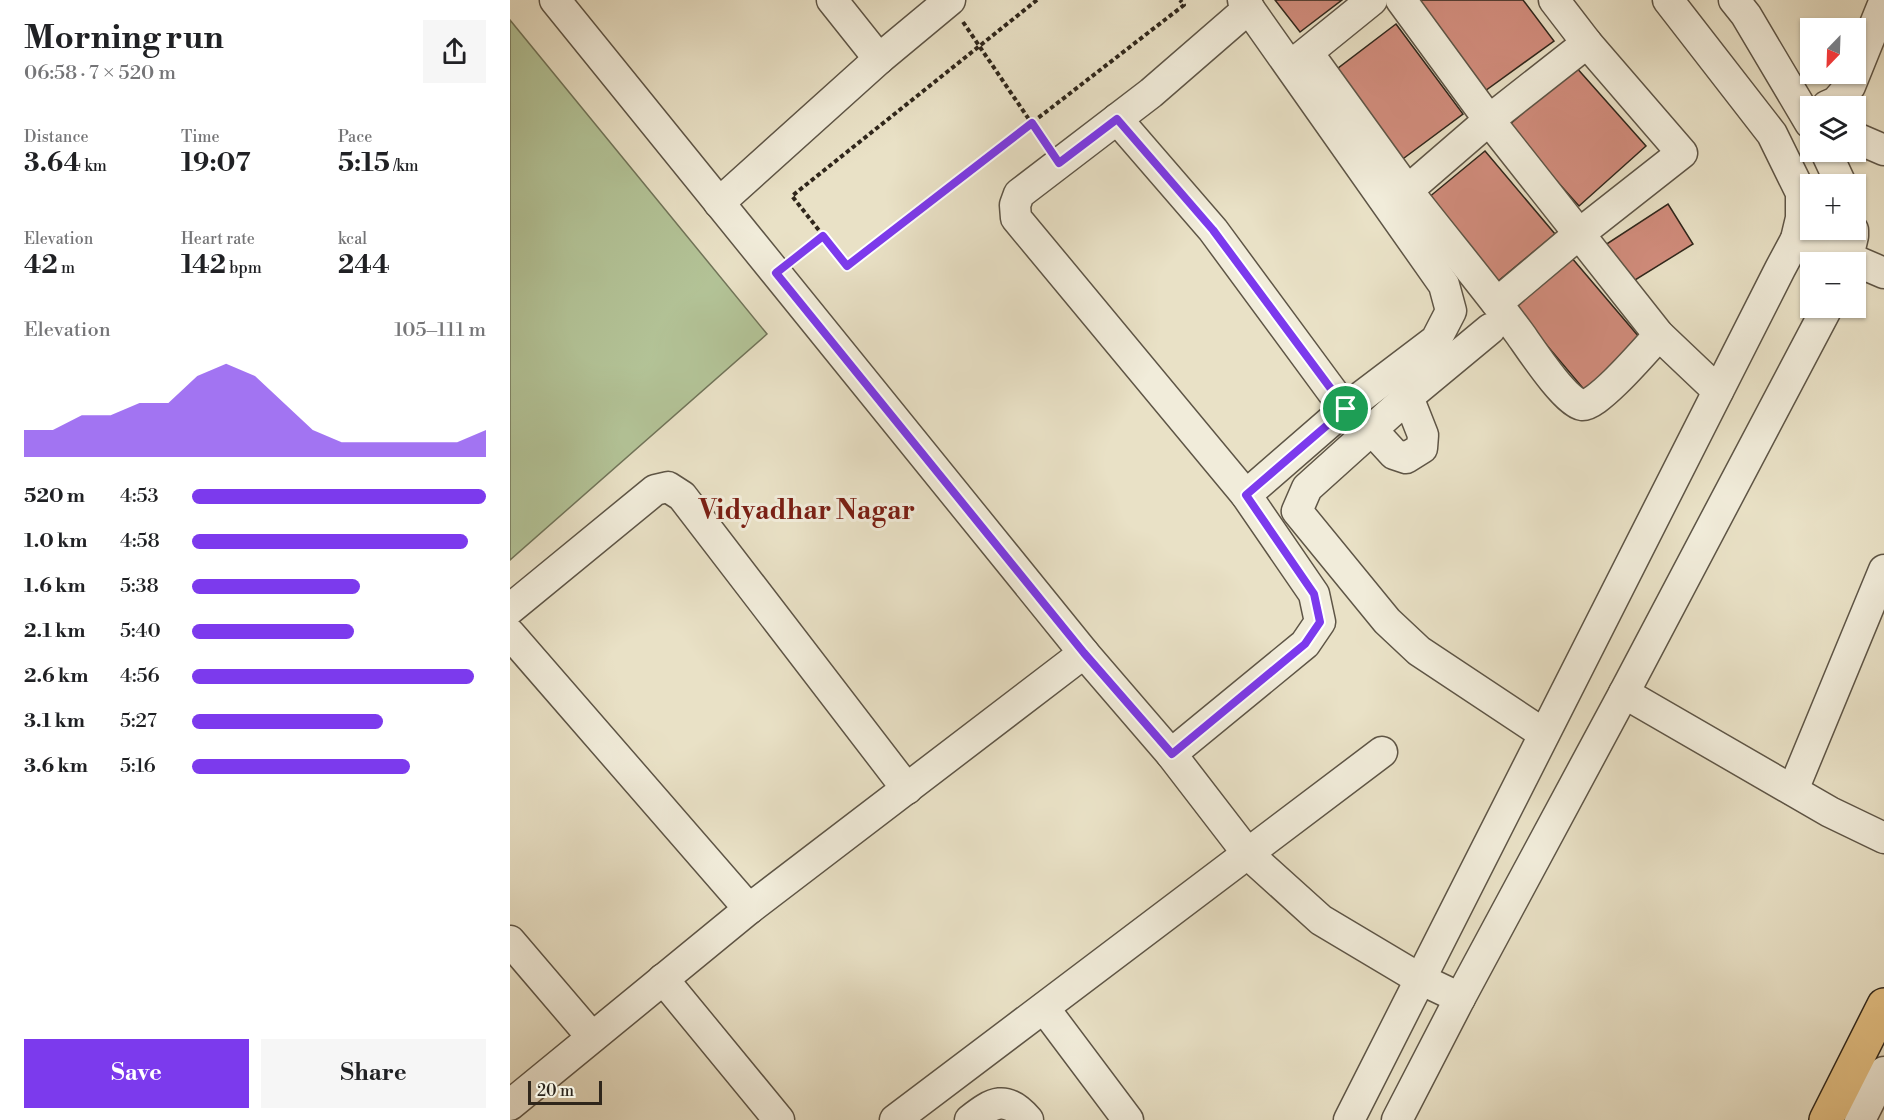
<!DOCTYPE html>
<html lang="en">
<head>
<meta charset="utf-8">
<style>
	body { margin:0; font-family:"Libre Bodoni",serif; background:#f6f6f6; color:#202124; height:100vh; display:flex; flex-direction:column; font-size:22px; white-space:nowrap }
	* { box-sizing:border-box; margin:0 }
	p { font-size:20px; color:#757577 }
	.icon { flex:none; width:33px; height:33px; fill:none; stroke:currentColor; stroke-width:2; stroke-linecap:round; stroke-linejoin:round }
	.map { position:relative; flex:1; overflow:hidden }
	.panel { display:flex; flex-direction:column; background:#fff; width:510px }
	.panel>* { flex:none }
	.needle { width:39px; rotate:203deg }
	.buttons { position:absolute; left:1290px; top:18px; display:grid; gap:12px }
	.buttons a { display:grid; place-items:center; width:66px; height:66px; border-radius:0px; background:#fff; box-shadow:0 2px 4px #0004; font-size:30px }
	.scale { position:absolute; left:18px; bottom:15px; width:74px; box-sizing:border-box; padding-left:6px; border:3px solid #2f261b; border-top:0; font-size:16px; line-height:21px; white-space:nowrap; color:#2f261b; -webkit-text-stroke:4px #f1ecda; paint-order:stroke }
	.pin { position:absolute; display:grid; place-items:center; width:51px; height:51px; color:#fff; margin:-26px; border:3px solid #fff; border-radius:50%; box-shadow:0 2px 6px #0007 }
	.round { display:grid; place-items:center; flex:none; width:63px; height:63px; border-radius:0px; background:#f6f6f6 }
	.head { display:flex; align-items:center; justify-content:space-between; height:102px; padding:0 24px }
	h1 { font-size:33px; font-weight:700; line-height:45px }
	.metrics { display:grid; grid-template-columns:repeat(3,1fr); gap:9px; height:102px; padding:6px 24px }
	.metrics div { display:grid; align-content:center }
	.metrics b { font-size:26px; font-weight:700 }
	.metrics small { font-size:16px; font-weight:400 }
	.metrics p { font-size:16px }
	.chart { height:168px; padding:12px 24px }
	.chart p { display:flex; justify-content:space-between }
	.chart svg { width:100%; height:108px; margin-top:6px; fill:#7c3aed; opacity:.7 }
	.cta { display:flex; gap:12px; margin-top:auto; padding:12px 24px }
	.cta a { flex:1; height:69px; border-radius:0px; background:#7c3aed; color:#fff; font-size:24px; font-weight:700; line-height:69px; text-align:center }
	.cta a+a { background:#f6f6f6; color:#202124 }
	ul { padding:0 24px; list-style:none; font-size:20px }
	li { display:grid; grid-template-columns:96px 72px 1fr; align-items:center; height:45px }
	li i { height:15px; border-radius:8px; background:#7c3aed }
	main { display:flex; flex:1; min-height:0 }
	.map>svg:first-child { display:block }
	.green { fill:#b3c397; stroke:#717459; stroke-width:1.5 }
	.building { fill:#d18c7c; stroke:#2f261b; stroke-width:1.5 }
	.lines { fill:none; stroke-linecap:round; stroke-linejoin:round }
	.minor-casing { stroke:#5e5546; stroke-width:33 }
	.major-casing { stroke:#2f261b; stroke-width:36 }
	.path { stroke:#2f261b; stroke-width:4; stroke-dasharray:4.5 3; stroke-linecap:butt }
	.minor { stroke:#f1ecda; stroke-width:30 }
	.major { stroke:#e4c083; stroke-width:33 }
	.route-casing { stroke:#fff; stroke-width:12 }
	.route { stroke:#7c3aed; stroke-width:8 }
	.labels { text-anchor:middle; stroke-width:6; stroke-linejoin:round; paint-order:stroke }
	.district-label { font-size:27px; font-weight:bold; fill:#7a1f14; stroke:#f1ecda }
</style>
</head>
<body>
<main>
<section class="panel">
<div class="head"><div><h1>Morning run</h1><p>06:58 · 7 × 520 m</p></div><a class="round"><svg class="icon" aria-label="share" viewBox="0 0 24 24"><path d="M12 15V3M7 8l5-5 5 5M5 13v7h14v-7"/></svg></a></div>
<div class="metrics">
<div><p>Distance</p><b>3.64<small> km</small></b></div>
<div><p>Time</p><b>19:07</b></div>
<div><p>Pace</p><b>5:15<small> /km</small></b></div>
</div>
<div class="metrics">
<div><p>Elevation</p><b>42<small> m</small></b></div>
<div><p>Heart rate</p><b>142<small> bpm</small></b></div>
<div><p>kcal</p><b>244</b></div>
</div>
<div class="chart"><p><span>Elevation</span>105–111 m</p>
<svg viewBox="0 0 160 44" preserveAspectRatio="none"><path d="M0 44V33L10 33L20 27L30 27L40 22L50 22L60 11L70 6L80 11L90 22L100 33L110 38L120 38L130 38L140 38L150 38L160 33V44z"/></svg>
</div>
<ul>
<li><b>520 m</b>4:53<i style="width:100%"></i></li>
<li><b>1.0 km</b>4:58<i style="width:94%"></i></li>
<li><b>1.6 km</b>5:38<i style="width:57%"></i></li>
<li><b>2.1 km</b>5:40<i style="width:55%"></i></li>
<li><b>2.6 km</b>4:56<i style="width:96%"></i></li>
<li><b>3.1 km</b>5:27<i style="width:65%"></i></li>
<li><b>3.6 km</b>5:16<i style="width:74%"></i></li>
</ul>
<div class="cta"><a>Save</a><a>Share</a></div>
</section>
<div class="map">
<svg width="1374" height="1120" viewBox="0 0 1374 1120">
	<rect width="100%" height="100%" fill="#e9e1c6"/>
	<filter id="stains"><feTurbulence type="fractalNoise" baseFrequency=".00333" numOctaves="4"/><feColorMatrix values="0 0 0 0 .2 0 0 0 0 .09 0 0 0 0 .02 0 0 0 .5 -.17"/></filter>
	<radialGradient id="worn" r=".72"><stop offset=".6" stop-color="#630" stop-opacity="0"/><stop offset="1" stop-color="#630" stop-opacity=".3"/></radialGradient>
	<!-- green -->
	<polygon class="green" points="0,20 257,334 0,560"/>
	<!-- building -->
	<g class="building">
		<polygon points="765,0 832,0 790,32"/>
		<polygon points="910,0 1013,0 1044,41 968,96 902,6"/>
		<polygon points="886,24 953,114 890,161 823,72"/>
		<polygon points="1065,66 1136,146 1069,206 998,126"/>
		<polygon points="975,151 1045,234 987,282 918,198"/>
		<polygon points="1158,204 1183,244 1117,285 1092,247"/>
		<polygon points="1061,257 1135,344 1077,393 1003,305"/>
	</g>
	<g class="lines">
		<defs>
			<g id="minor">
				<polyline points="45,0 574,653"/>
				<polyline points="322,0 369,59"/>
				<polyline points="733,0 934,285 941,311 926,340 835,409 736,495"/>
				<polyline points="891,0 979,120 1149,335 1208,391"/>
				<polyline points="1224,0 1236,15 1300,123"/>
				<path d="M798 53C831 98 864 145 897 190 934 238 974 285 1010 334 1020 348 1056 403 1072 405 1087 407 1137 348 1149 335"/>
				<polyline points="783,64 862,0"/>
				<polyline points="1317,106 1326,102 1340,86 1374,2"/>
				<polyline points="607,119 703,230 835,409"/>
				<polyline points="1346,138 1374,150"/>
				<polyline points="1316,152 1331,184"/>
				<polyline points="898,190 979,120 1077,43"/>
				<polyline points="209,203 369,59 440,0"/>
				<polyline points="1286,239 1339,258 1374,273"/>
				<polyline points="1337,262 1343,236 1343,230"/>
				<polyline points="987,303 1069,234 1172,153 1077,43 1044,0"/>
				<polyline points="980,329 898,397 797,488 787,511 877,621 909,651 1034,734"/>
				<polyline points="862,430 884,454 896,458 912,448 913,435 898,397"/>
				<polyline points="0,609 145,490 158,487 172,496 397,789"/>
				<polyline points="0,634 239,909"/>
				<polyline points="1114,693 1320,812 1374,838"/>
				<polyline points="661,754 795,644 810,622 804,594 736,495 506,218 505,205 509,194 641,93 739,8"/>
				<polyline points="1283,790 1374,570"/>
				<polyline points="0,941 82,1037"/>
				<polyline points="153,979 269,1120"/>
				<polyline points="534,1008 618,1120"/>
				<polyline points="0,1105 239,909 574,653 661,754 738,854 811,920 910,979 950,998"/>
				<polyline points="385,1120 872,752"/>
				<path d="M460 1120C483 1102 496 1094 518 1120"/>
				<polyline points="839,1120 1270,269 1286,239 1291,218 1291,193 1262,134 1158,0"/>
				<polyline points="887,1120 950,998 1114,693 1317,308"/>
				<polyline points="1350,1120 1374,1072"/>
			</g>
			<polyline id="major" points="1316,1120 1374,1005"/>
		</defs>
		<!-- minor casing -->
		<use href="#minor" class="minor-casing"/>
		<!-- major casing -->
		<use href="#major" class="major-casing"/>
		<!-- path -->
		<g class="path">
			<polyline points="527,0 282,196 337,266 674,5 670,0"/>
			<polyline points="453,22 535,143"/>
			<polyline points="285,257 313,236"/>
		</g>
		<!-- minor -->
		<use href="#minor" class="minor"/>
		<!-- major -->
		<use href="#major" class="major"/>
	</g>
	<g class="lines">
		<defs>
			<polygon id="route" points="607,119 703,230 836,409 736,495 804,594 810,622 795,644 662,754 574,653 266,273 313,236 337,266 522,123 549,163"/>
		</defs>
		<!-- route casing -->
		<use href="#route" class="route-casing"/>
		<!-- route -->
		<use href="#route" class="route"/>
	</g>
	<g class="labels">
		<!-- district labels -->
		<g class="district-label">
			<text x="297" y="519">Vidyadhar Nagar</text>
		</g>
	</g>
	<rect width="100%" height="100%" filter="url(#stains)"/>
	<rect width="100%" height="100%" fill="url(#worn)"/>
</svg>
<div class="buttons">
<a><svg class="needle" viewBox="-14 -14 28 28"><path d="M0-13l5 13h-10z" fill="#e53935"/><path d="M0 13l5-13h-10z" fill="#757577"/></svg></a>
<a><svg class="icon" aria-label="layers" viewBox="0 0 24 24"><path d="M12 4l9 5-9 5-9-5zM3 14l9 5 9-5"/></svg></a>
<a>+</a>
<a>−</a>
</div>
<div class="scale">20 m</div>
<div class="pin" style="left:836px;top:409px;background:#1e9e55"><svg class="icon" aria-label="arrive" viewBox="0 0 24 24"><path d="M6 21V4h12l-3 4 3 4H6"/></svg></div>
</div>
</main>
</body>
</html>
